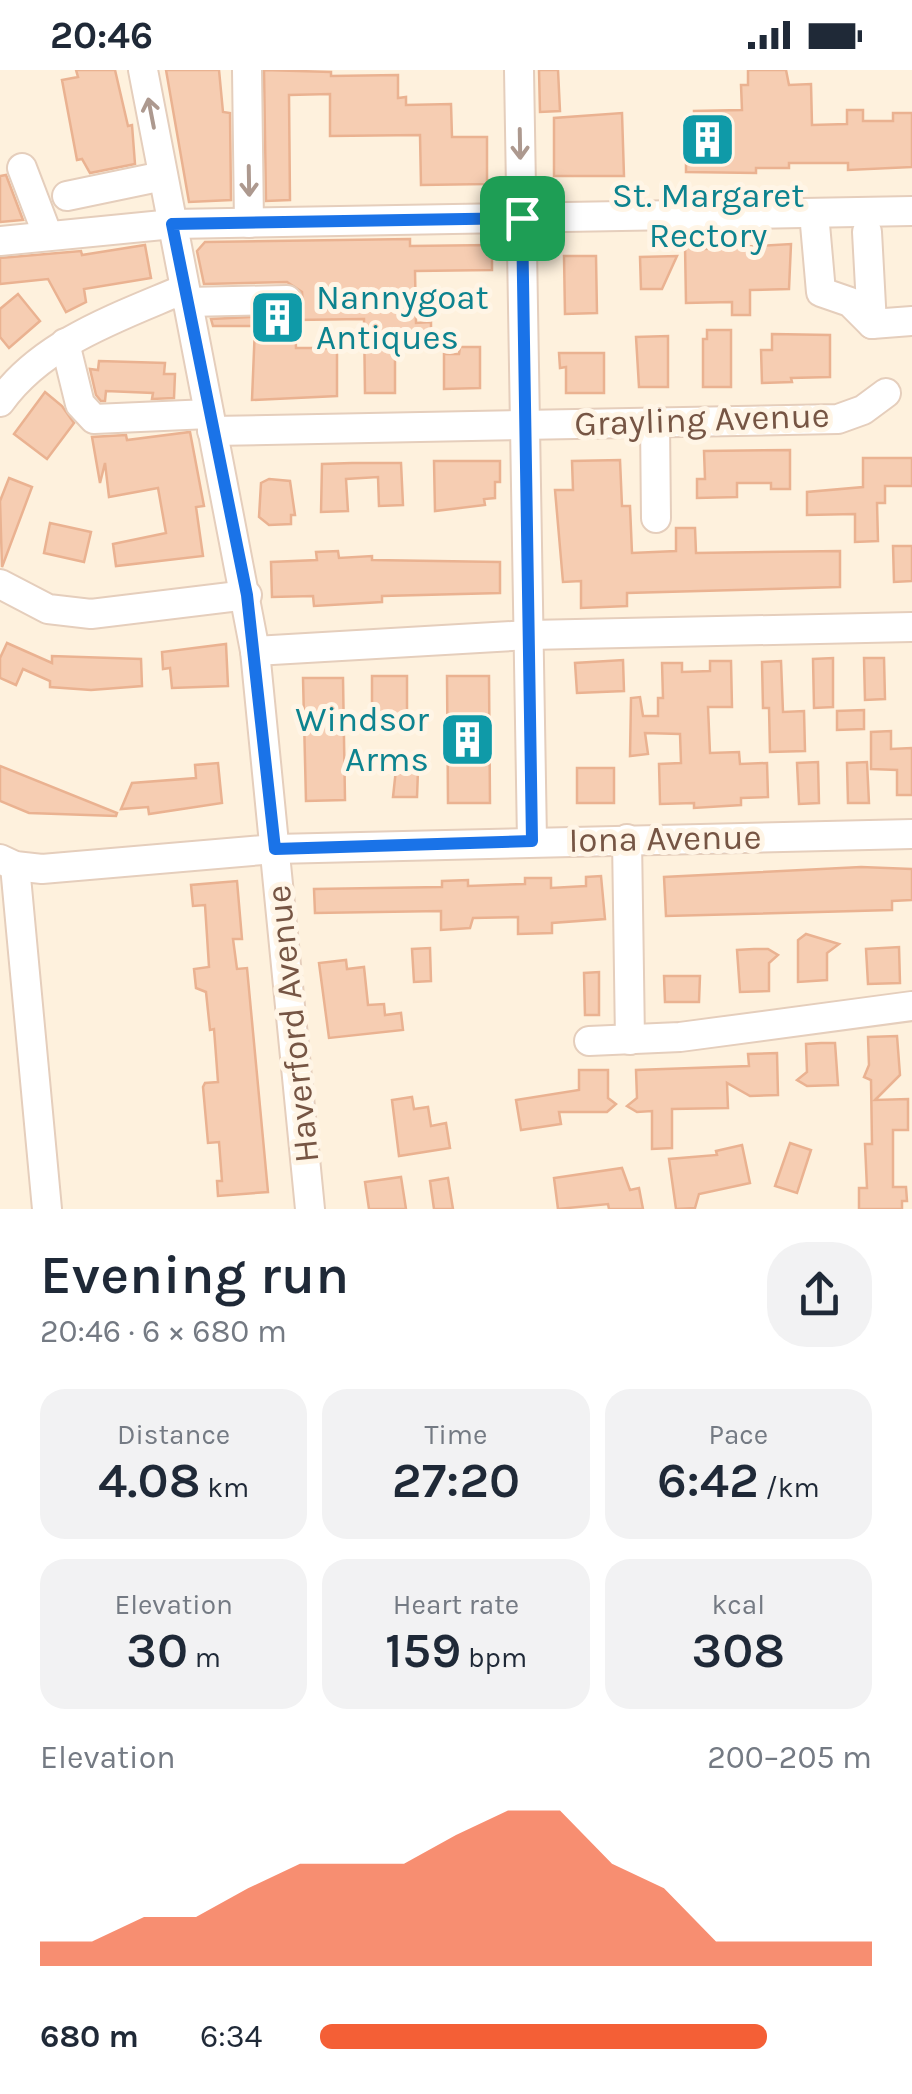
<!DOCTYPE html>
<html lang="en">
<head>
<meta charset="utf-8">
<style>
	body { margin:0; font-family:Karla,sans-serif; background:#f2f2f3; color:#1f2937; height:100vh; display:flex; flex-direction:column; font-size:38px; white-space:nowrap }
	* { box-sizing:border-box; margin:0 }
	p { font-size:32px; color:#747a83 }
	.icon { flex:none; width:55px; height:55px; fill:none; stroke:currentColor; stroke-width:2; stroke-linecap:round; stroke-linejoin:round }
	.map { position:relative; height:1139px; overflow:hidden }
	.side { display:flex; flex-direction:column; background:#fff; flex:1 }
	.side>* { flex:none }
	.pin { position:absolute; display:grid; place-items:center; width:85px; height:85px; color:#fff; margin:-42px; border-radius:20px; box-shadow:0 5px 15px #0006 }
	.round { display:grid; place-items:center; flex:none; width:105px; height:105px; border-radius:40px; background:#f2f2f3 }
	.summary { display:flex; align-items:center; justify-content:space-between; height:170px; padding:0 40px }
	h1 { font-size:55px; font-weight:600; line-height:75px }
	.stats { display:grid; grid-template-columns:repeat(3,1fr); gap:15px; height:170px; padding:10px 40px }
	.stats div { display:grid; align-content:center; border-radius:25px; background:#f2f2f3; text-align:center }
	.stats b { font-size:50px; font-weight:600 }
	.stats small { font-size:28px; font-weight:400 }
	.stats p { font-size:28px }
	.chart { height:280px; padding:20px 40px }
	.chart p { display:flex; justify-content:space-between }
	.chart svg { width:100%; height:180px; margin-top:10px; fill:#f45f36; opacity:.7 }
	ul { padding:0 40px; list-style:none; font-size:32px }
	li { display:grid; grid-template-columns:160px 120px 1fr; align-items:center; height:75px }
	li i { height:25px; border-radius:12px; background:#f45f36 }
	.status { display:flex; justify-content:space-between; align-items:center; height:70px; padding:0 50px; background:#fff; direction:ltr }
	.status svg { height:28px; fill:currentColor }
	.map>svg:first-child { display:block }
	.building { fill:#f6cdb2; stroke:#eab291; stroke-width:2.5 }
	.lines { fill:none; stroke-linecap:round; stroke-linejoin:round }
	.minor-casing { stroke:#e5cebc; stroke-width:32 }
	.minor { stroke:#fff; stroke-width:28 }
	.oneway { stroke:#ad998f }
	.route-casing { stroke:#fff; stroke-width:20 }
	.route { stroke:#1a73e8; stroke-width:12 }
	.labels { text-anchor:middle; stroke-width:10; stroke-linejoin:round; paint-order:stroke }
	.culture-label { font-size:35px; fill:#0d838f; stroke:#fff5e6 }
	.street-label { font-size:35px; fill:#765544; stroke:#fff5e6 }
</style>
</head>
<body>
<div class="status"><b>20:46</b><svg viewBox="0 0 49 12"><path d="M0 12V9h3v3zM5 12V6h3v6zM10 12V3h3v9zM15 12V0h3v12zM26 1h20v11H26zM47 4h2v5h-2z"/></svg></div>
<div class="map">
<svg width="912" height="1139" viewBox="0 0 912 1139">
	<rect width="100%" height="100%" fill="#fef1dd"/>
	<!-- building -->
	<g class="building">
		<polygon points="76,0 115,0 128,56 132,55 135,94 90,103 82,89 77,90 62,10 78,7"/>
		<polygon points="166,0 219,0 223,42 230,43 231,130 189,132"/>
		<polygon points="264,0 331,2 331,6 398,5 398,28 406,27 406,35 451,34 452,67 487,67 487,114 421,115 420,65 330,66 330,24 289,25 290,130 266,131"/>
		<polygon points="539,0 558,0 560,41 540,42"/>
		<polygon points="748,0 786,0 789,15 811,14 812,55 847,54 847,40 863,40 863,51 893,51 893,43 912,43 912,97 848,100 848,93 789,93 789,98 756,98 756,103 686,102 686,79 695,78 694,41 742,40 741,15 748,15"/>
		<polygon points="622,43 624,106 554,106 554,48"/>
		<polygon points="6,105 23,150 0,152 0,106"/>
		<polygon points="410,169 410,176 492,175 492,200 415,201 416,253 431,252 431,273 395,273 395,323 365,323 364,249 295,250 296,278 337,278 337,326 252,330 255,256 213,256 211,249 295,245 303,238 302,222 287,212 204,214 197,181 205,172"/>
		<polygon points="706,174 706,179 791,174 789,219 750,220 750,245 732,245 732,232 686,233 685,175"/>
		<polygon points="145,175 151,208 84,219 86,232 66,242 48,209 0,214 0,188 81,181 82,185"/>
		<polygon points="564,186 596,186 597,243 565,244"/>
		<polygon points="677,186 662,219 641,219 640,187"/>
		<polygon points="18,224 40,251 9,278 0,267 0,239"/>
		<polygon points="707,260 731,260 731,317 703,317 703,269 707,269"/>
		<polygon points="772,264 830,265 830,307 791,308 792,312 762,313 761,280 772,280"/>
		<polygon points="668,266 668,317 639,317 636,267"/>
		<polygon points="460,277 480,277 480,318 444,319 444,284 459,284"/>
		<polygon points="559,283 604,283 604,323 566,323 566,297 560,298"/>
		<polygon points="99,291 165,293 164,304 175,304 174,328 152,329 153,323 106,321 105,331 101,331 96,325 90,299 98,300"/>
		<polygon points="45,322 62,336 74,353 47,389 14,364"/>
		<polygon points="190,362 204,436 196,437 203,486 116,496 113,474 166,463 158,418 109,427 105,393 100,413 92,367 126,365 127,370"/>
		<polygon points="790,380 790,419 771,419 771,413 737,413 737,427 697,428 697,409 705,409 704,381"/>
		<polygon points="863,388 912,388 912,416 885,416 885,433 877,433 878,471 855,472 855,444 807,445 807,422 863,417"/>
		<polygon points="620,390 622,436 630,436 632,483 676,481 676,458 695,458 696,483 840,481 840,517 627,523 627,536 581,538 581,511 563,512 555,420 573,420 572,391"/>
		<polygon points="434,391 500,391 500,412 495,412 495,428 484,429 485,435 435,441"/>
		<polygon points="352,393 401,393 403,435 379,436 378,407 346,409 348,441 321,442 322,394"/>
		<polygon points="9,408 32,417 2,497 0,431"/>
		<polygon points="269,409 290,411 295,445 291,445 291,454 269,455 259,447 261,413"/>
		<polygon points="50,453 91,462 84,492 44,483"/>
		<polygon points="893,476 912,476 912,511 894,512"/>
		<polygon points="338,481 339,488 372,486 372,490 500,492 500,523 382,526 382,532 314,536 313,526 272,527 271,492 317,490 316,482"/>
		<polygon points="7,573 52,593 52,586 141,589 142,616 91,620 50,617 50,611 23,599 16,615 0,608 0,588"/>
		<polygon points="226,574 228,616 172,618 170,598 163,599 162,582"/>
		<polygon points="833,588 833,637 814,638 813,589"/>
		<polygon points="864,588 884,588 885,629 865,630"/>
		<polygon points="623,590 624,621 577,623 575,593"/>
		<polygon points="710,591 731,591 732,637 708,637 710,683 739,682 740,694 767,693 768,727 741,728 741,735 694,738 694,733 660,734 659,694 681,693 680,664 645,663 648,684 630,686 631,628 640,627 643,646 658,646 658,628 663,628 662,593 682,593 682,602 710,601"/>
		<polygon points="781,591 783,642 804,641 805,681 770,682 769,638 763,638 762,592"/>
		<rect x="372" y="606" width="35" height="47"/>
		<polygon points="447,606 489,606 490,733 448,733"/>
		<polygon points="303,608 343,608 345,730 306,731"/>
		<polygon points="864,640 864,659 837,660 837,641"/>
		<polygon points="891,661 891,679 912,678 912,725 897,725 897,700 871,699 871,662"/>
		<polygon points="397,690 412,690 412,700 418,700 417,727 393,727"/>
		<polygon points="818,692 819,733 799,734 797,693"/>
		<polygon points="867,692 869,733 848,733 847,693"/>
		<polygon points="218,693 222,733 149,744 148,737 121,739 132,713 196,708 195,695"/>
		<polygon points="0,696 117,743 116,746 29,743 0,731"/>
		<rect x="577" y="698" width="37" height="35"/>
		<polygon points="861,797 912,799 912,830 892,831 892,840 666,846 664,807"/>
		<polygon points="601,806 605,849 552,853 552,863 518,864 518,847 473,848 470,858 441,860 441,841 315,843 314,819 442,817 442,811 468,810 468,816 525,814 525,808 551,808 551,818 586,816 586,807"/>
		<polygon points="237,811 242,869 233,869 237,899 247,898 268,1122 218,1126 217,1111 222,1111 219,1072 208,1073 203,1017 205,1013 218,1012 214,959 210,960 206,922 196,918 194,899 209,897 205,835 193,836 191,815"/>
		<polygon points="806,864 839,874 827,883 827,910 798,912 798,870"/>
		<polygon points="899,877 900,913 868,914 866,879"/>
		<polygon points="430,878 431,911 414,912 412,879"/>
		<polygon points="754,879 768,879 778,885 769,893 769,921 740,922 737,880"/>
		<polygon points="346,890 347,899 364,897 368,935 384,934 385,945 401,943 403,960 329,968 319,893"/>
		<polygon points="599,902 599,945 585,945 584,903"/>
		<polygon points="664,906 700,906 699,932 665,932"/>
		<polygon points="897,966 900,1005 875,1030 908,1029 908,1060 893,1060 893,1117 906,1117 907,1131 902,1131 902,1139 859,1139 859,1118 867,1118 865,1074 872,1074 871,1010 864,1007 869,995 868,967"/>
		<polygon points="821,973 835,973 838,1015 807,1016 797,1010 807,1002 806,974"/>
		<polygon points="777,983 778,1025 750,1026 727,1013 728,1038 672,1039 672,1078 652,1079 652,1041 637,1042 627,1036 637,1028 636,1000 749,996 748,984"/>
		<polygon points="579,1000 608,1000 608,1028 616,1034 607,1042 559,1042 561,1054 521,1060 516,1030 579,1020"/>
		<polygon points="412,1027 414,1039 428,1037 431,1056 446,1053 450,1078 399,1086 392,1030"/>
		<polygon points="790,1073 811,1080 797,1123 775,1116"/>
		<polygon points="742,1075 750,1113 699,1124 695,1138 676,1139 669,1089 717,1085 716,1081"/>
		<polygon points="622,1098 630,1120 639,1118 643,1139 609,1139 608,1134 558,1139 554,1108"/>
		<polygon points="401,1107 406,1139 369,1139 365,1112"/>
		<polygon points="448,1108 453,1139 434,1139 430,1111"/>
	</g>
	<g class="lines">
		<defs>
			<g id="minor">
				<polyline points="143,0 255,581 310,1139"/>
				<polyline points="247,0 249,153"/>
				<polyline points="519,0 532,771"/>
				<polyline points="22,98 48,166"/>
				<polyline points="67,126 163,106"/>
				<polyline points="814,143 821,222 850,232 872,254 912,251"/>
				<polyline points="867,162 872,254"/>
				<polyline points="0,171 173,154 912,141"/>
				<polyline points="187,232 287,230"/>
				<polyline points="65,273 80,334 94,349 209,344"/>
				<path d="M0 332C43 272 119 247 184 219"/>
				<polyline points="655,352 656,448"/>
				<polyline points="212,361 838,349 863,340 886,323"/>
				<polyline points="0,514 48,539 91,544 247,525"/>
				<polyline points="255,581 529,565 912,557"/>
				<polyline points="627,769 630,970"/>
				<polyline points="0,789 15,796 42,799 275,779 912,764"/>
				<polyline points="15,796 47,1139"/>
				<polyline points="589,971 680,967 912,936"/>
			</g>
		</defs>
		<!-- minor casing -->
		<use href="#minor" class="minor-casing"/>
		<!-- minor -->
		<use href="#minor" class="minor"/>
	</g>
	<!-- one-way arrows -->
	<defs><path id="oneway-shaft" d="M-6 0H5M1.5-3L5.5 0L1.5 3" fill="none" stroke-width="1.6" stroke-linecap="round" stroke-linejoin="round" transform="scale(2.5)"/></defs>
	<g class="oneway">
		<use href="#oneway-shaft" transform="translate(151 43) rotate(-101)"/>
		<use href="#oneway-shaft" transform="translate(520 74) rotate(89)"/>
		<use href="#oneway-shaft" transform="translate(249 111) rotate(89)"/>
	</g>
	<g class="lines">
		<defs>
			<polygon id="route" points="522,148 532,771 275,779 247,525 172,154"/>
		</defs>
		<!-- route casing -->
		<use href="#route" class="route-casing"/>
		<!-- route -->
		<use href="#route" class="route"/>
	</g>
	<!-- icons -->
	<defs>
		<symbol id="building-square" viewBox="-11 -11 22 22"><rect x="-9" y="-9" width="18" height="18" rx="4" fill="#0f9aa8" stroke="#fff5e6"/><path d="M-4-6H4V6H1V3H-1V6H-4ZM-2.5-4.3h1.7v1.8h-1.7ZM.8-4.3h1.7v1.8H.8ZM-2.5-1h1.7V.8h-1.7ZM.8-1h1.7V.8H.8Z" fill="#fff"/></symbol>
	</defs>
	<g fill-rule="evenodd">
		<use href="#building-square" x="676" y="38" width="63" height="63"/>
		<use href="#building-square" x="246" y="216" width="63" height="63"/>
		<use href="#building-square" x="436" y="638" width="63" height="63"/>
	</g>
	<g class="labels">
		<!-- culture labels -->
		<g class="culture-label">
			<text x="708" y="137">St. Margaret<tspan x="708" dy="40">Rectory</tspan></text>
			<text x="316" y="239" text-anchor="start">Nannygoat<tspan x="316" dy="40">Antiques</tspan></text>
			<text x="429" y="661" text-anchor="end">Windsor<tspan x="429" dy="40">Arms</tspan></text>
		</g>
		<!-- street labels -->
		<g class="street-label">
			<text transform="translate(702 349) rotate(-2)" y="12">Grayling Avenue</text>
			<text transform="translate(665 768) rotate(-1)" y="12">Iona Avenue</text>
			<text transform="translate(292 954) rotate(-96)" y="12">Haverford Avenue</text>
		</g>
	</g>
</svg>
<div class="pin" style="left:522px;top:148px;background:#1e9e55"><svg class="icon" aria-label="arrive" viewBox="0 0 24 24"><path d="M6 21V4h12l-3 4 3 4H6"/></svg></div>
</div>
<section class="side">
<div class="summary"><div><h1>Evening run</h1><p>20:46 · 6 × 680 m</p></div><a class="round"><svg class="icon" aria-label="share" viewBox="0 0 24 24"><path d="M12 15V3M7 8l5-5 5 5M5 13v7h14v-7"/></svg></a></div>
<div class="stats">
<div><p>Distance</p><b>4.08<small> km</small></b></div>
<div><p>Time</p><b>27:20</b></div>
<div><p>Pace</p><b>6:42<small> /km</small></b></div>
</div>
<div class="stats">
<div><p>Elevation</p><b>30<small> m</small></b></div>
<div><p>Heart rate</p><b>159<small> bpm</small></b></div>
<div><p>kcal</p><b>308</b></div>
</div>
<div class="chart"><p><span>Elevation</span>200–205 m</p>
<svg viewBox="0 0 160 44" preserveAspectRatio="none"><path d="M0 44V38L10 38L20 32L30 32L40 25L50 19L60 19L70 19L80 12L90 6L100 6L110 19L120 25L130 38L140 38L150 38L160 38V44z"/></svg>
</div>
<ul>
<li><b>680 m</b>6:34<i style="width:81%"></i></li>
</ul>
</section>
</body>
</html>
